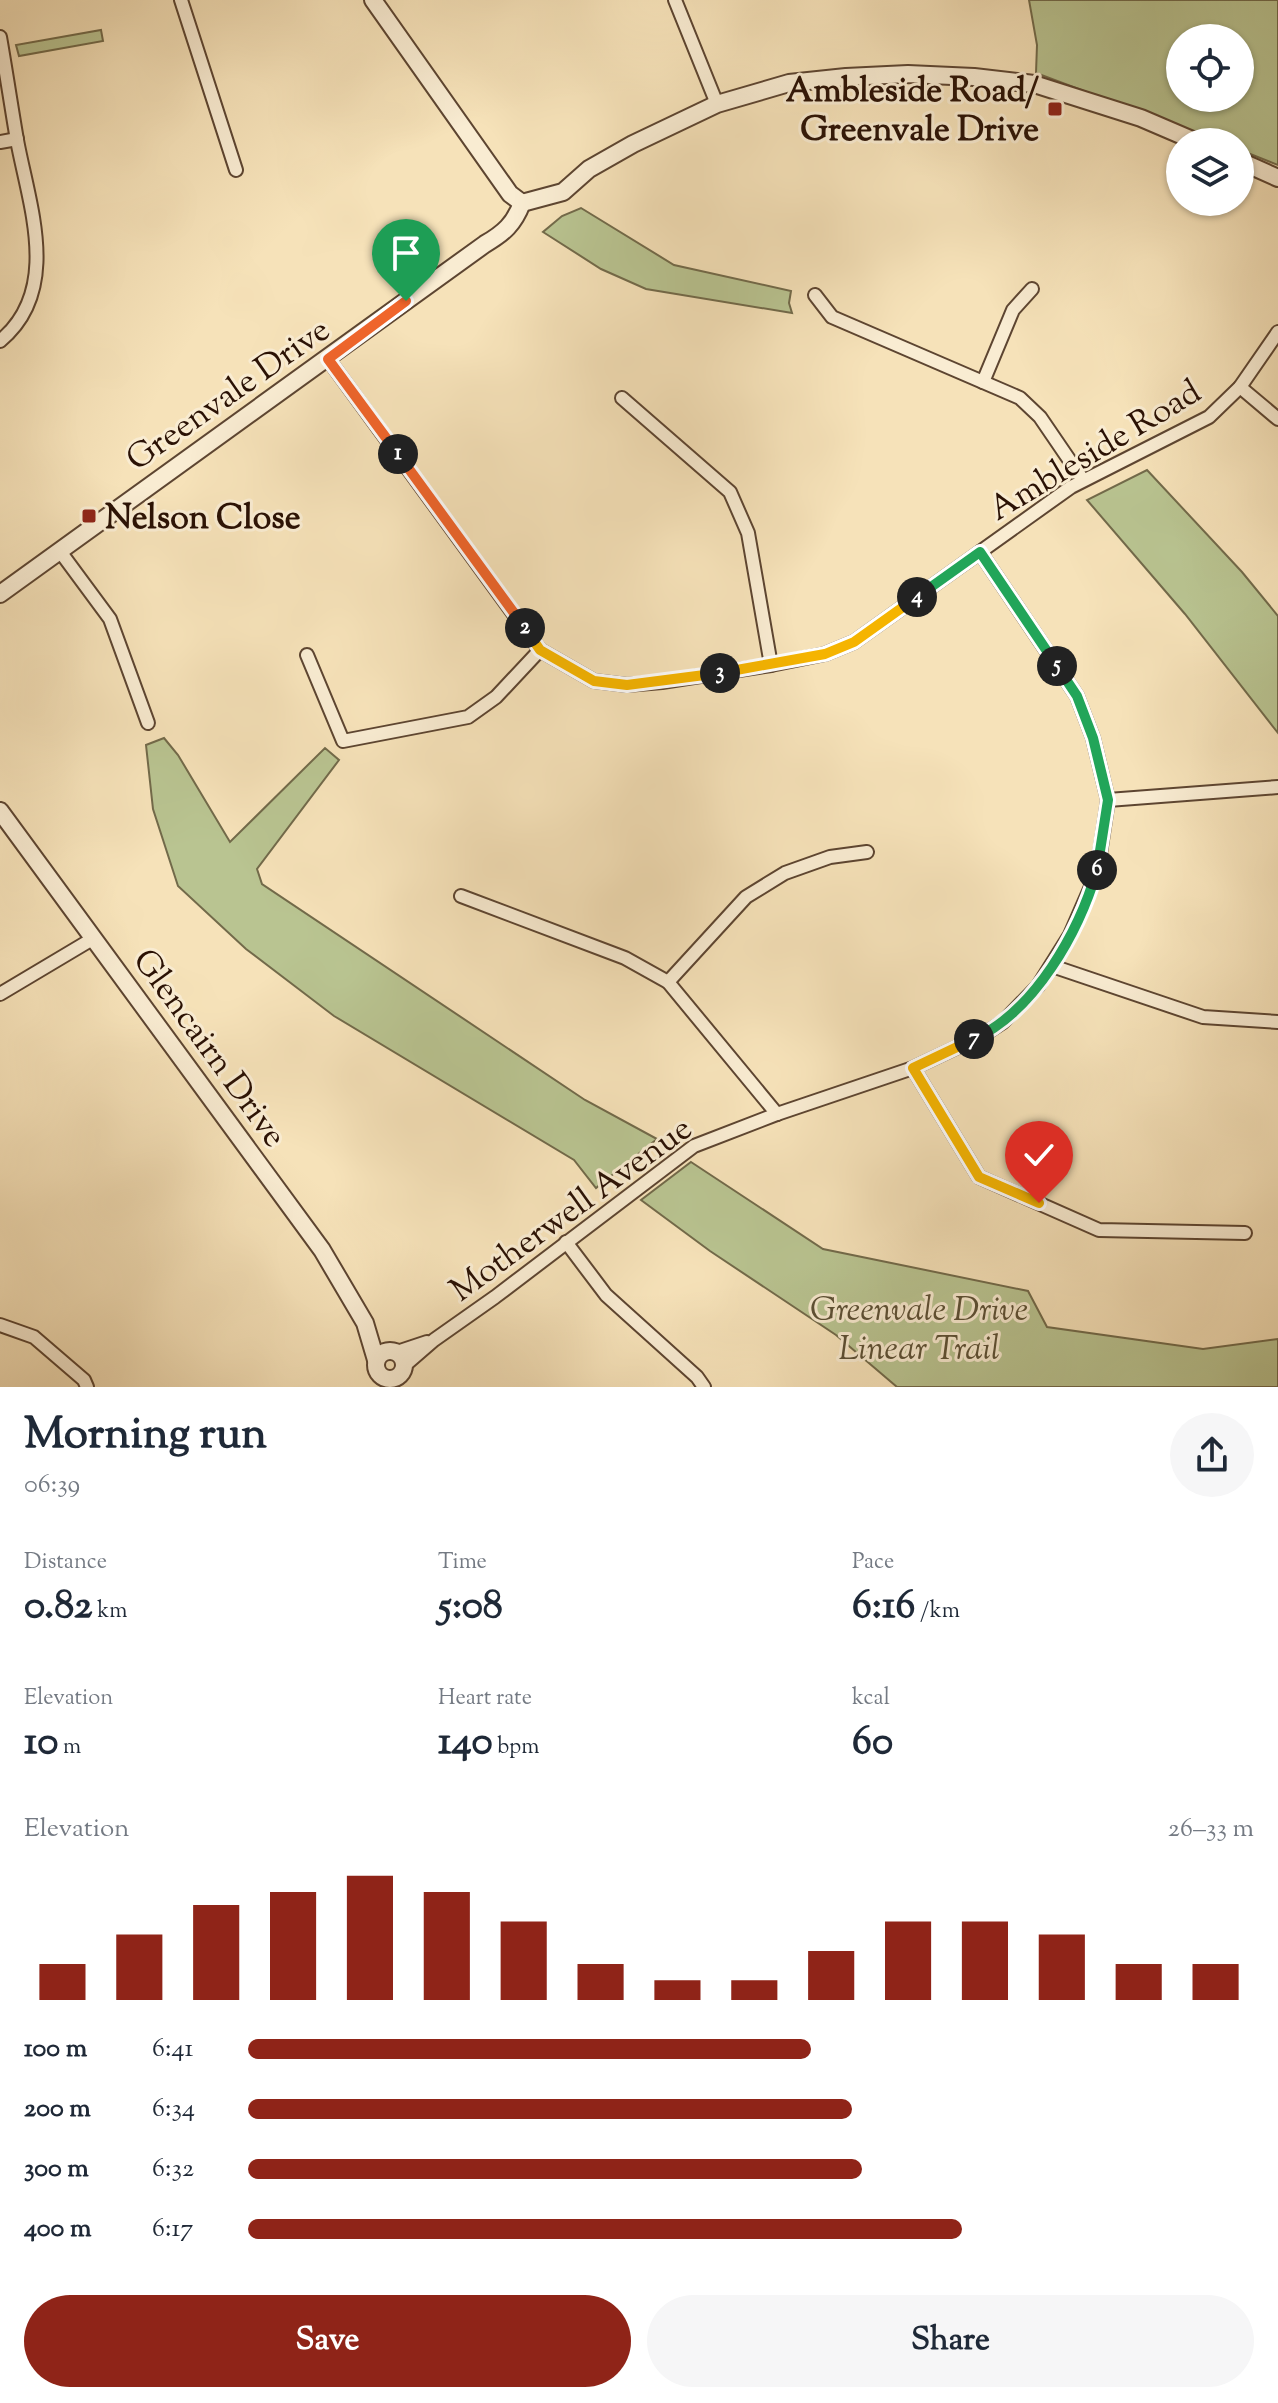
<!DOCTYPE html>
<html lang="en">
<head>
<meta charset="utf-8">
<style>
	body { margin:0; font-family:"Sorts Mill Goudy",serif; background:#f6f6f7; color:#1f2937; height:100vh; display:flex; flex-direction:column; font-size:30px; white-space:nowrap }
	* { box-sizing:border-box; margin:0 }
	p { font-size:26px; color:#747a83 }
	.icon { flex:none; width:44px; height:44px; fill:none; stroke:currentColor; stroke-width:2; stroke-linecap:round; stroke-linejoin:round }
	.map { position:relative; height:1387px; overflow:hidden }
	.drawer { display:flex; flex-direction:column; background:#fff; flex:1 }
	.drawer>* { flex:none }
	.buttons { position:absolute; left:1166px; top:24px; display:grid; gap:16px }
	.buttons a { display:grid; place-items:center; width:88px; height:88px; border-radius:50%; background:#fff; box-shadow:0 2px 6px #0004; font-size:40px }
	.pin { position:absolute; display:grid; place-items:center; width:68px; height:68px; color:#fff; margin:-82px -34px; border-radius:50% 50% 50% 0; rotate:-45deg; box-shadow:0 0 8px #0007 }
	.pin .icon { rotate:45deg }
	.km { position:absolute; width:40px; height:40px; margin:-20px; border-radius:50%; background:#222; color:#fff; font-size:22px; line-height:40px; text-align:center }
	.round { display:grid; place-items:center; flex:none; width:84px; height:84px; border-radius:42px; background:#f6f6f7 }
	.headline { display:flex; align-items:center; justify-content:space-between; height:136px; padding:0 24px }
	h1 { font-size:44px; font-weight:700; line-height:60px }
	.stats { display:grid; grid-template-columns:repeat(3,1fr); gap:12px; height:136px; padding:8px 24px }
	.stats div { display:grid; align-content:center }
	.stats b { font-size:40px; font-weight:700 }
	.stats small { font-size:22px; font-weight:400 }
	.stats p { font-size:22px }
	.chart { height:224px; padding:16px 24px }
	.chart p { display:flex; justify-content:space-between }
	.chart svg { width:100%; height:144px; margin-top:8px; stroke:#8f2418; stroke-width:6 }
	.button { display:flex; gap:16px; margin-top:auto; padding:16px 24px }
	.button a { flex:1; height:92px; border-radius:48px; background:#8f2418; color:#fff; font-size:32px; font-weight:700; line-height:92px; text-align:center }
	.button a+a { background:#f6f6f7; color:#1f2937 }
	ul { padding:0 24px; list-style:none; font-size:26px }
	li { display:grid; grid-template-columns:128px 96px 1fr; align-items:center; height:60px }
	li i { height:20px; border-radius:10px; background:#8f2418 }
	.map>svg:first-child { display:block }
	.green { fill:#b9c491; stroke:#726a4a; stroke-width:2; fill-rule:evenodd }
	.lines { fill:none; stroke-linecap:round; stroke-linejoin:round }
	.minor-casing { stroke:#5d4531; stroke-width:16 }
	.tertiary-casing { stroke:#5d4531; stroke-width:20 }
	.minor { stroke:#f9ecd2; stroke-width:12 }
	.tertiary { stroke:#f9ecd2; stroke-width:16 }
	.split-1-casing { stroke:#fff; stroke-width:16 }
	.split-2-casing { stroke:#fff; stroke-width:16 }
	.split-3-casing { stroke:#fff; stroke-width:16 }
	.split-4-casing { stroke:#fff; stroke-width:16 }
	.split-5-casing { stroke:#fff; stroke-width:16 }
	.split-6-casing { stroke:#fff; stroke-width:16 }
	.split-7-casing { stroke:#fff; stroke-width:16 }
	.split-8-casing { stroke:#fff; stroke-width:16 }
	.split-1 { stroke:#f0652b; stroke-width:10 }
	.split-2 { stroke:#f0652b; stroke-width:10 }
	.split-3 { stroke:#f5b400; stroke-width:10 }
	.split-4 { stroke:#f5b400; stroke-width:10 }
	.split-5 { stroke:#22a559; stroke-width:10 }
	.split-6 { stroke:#22a559; stroke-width:10 }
	.split-7 { stroke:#22a559; stroke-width:10 }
	.split-8 { stroke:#f5b400; stroke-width:10 }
	.poi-dot { fill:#8f2418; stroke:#f9ecd2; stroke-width:3 }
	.labels { text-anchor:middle; stroke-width:6; stroke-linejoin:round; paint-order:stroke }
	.poi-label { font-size:34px; font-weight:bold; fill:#2a1104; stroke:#f9ecd2; text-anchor:end }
	.street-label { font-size:34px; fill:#2a1104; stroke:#f9ecd2 }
	.park-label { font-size:34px; font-style:italic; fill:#5c5035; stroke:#f9ecd2 }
</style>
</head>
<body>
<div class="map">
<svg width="1278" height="1387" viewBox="0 0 1278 1387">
	<rect width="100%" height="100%" fill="#f6e2b9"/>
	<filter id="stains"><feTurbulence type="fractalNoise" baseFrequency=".0025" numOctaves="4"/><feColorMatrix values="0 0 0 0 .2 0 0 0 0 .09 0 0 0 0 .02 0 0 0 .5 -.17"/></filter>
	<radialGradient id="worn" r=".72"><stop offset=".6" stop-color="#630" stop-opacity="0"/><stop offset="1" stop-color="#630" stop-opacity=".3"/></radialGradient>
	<!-- green -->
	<g class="green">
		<path d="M1029 0H1278V165L1240 150V142H1220L1036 73 1037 45ZM1180 38H1240V98H1180Z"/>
		<polygon points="101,30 103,41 19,56 16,45"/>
		<polygon points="581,208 674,265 791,291 789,303 792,313 646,289 601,269 543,232 562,216"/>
		<polygon points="1147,470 1242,572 1278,616 1278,733 1185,614 1087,500"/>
		<polygon points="164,738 178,755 230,842 325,748 339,760 257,869 262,884 585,1100 657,1139 596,1188 574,1160 334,1016 246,949 178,886 153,809 146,745"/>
		<polygon points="691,1162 823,1249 1028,1291 1047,1327 1203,1349 1278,1339 1278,1387 897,1387 836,1335 710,1251 641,1200"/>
	</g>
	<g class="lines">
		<defs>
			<g id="minor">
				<polyline points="181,0 236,170"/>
				<polyline points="675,0 717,104"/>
				<path d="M0 37C6 71 11 105 17 140 29 205 62 290 0 341"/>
				<polyline points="0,142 17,139"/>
				<polyline points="815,295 832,317 1020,398 1040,417 1083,480"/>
				<polyline points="328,359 540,650 594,681 627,685 662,682 771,665 825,654 854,642 1071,487 1209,417 1240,387 1278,332"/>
				<polyline points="983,382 1013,310 1032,289"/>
				<polyline points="1240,387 1278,419"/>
				<polyline points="622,398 730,492 748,533 771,665"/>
				<polyline points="59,550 110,619 148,723"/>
				<polyline points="307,655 343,741 468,717 496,697 540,650"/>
				<polyline points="1108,800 1278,787"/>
				<polyline points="461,896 625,958 668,982 777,1114"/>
				<polyline points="1052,966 1203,1017 1278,1022"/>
				<polyline points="668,982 746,897 785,873 830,857 867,852"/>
				<polyline points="0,994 94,938"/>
				<polyline points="913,1068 979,1177 1099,1230 1245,1233"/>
				<polyline points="566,1242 606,1295 697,1377 704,1387"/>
				<polyline points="0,1325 34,1337 84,1380 87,1387"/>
				<polyline points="397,1352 427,1342"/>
				<polyline points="404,1366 434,1340 495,1297 694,1146 777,1114 913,1068 983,1035 1003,1022 1038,986 1070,935 1097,873 1108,800 1093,738 1077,696 980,552"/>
			</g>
			<g id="tertiary">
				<polyline points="373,0 510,194 522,203"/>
				<polyline points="1240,161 1278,178"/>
				<polyline points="522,203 563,192 589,169 633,144 717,104 789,83 846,77 908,74 974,77 1034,84 1141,118 1197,142"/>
				<path d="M0 594 485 244C504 233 514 224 522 203"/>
				<polyline points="0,811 322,1250 365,1323 376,1360"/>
				<circle cx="390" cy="1365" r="14"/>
			</g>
		</defs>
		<!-- minor casing -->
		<use href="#minor" class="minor-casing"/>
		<!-- tertiary casing -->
		<use href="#tertiary" class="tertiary-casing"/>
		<!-- minor -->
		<use href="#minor" class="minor"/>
		<!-- tertiary -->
		<use href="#tertiary" class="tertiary"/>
	</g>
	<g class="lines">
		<defs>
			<polyline id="split-1" points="398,454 328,359 406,301"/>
			<polyline id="split-2" points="398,454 525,628"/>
			<polyline id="split-3" points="525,628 540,650 594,681 627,685 720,673"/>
			<polyline id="split-4" points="720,673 825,654 854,642 917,597"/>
			<polyline id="split-5" points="917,597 980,552 1057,666"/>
			<polyline id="split-6" points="1057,666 1077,696 1093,738 1108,800 1097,870"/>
			<path id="split-7" d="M974 1039C1035 1011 1079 932 1097 870"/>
			<polyline id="split-8" points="974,1039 913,1068 979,1177 1039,1203"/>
		</defs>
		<!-- split-1 casing -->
		<use href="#split-1" class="split-1-casing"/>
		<!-- split-2 casing -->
		<use href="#split-2" class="split-2-casing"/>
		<!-- split-3 casing -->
		<use href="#split-3" class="split-3-casing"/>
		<!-- split-4 casing -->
		<use href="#split-4" class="split-4-casing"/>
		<!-- split-5 casing -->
		<use href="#split-5" class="split-5-casing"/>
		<!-- split-6 casing -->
		<use href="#split-6" class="split-6-casing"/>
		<!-- split-7 casing -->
		<use href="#split-7" class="split-7-casing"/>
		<!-- split-8 casing -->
		<use href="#split-8" class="split-8-casing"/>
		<!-- split-1 -->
		<use href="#split-1" class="split-1"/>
		<!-- split-2 -->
		<use href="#split-2" class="split-2"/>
		<!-- split-3 -->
		<use href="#split-3" class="split-3"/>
		<!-- split-4 -->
		<use href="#split-4" class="split-4"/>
		<!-- split-5 -->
		<use href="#split-5" class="split-5"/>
		<!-- split-6 -->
		<use href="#split-6" class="split-6"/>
		<!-- split-7 -->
		<use href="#split-7" class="split-7"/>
		<!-- split-8 -->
		<use href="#split-8" class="split-8"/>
	</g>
	<!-- markers -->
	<g class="poi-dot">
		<rect x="1047" y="101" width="16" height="16" rx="4"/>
		<rect x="81" y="508" width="16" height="16" rx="4"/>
	</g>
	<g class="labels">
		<!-- poi labels -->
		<g class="poi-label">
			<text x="1039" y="101">Ambleside Road/<tspan x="1039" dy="39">Greenvale Drive</tspan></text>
			<text x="105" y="528" text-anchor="start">Nelson Close</text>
		</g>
		<!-- street labels -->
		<g class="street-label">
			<text transform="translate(227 393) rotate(-35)" y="12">Greenvale Drive</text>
			<text transform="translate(1094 449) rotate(-31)" y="12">Ambleside Road</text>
			<text transform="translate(211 1047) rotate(54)" y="12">Glencairn Drive</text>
			<text transform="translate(570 1208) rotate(-36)" y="12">Motherwell Avenue</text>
		</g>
		<!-- park labels -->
		<g class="park-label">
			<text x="919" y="1320">Greenvale Drive<tspan x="919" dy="39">Linear Trail</tspan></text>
		</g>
	</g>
	<rect width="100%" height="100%" filter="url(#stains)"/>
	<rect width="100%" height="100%" fill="url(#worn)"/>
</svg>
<div class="buttons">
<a><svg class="icon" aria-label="locate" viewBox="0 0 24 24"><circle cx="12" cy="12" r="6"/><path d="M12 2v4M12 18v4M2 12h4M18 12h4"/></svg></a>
<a><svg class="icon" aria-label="layers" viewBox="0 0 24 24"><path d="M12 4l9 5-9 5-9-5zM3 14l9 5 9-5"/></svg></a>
</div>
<div class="pin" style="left:406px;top:301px;background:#1e9e55"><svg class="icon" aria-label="arrive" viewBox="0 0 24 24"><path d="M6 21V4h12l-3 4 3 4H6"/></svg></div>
<div class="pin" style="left:1039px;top:1203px;background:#d93025"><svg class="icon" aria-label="check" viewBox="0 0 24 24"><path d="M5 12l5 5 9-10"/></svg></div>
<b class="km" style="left:398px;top:454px">1</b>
<b class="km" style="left:525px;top:628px">2</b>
<b class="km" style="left:720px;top:673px">3</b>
<b class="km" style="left:917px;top:597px">4</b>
<b class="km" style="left:1057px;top:666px">5</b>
<b class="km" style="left:1097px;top:870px">6</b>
<b class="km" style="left:974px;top:1039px">7</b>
</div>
<section class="drawer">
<div class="headline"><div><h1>Morning run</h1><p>06:39</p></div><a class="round"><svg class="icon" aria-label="share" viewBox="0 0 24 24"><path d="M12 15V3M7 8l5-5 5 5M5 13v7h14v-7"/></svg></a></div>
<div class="stats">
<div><p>Distance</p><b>0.82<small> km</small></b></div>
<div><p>Time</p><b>5:08</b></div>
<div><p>Pace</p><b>6:16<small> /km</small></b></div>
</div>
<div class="stats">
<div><p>Elevation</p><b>10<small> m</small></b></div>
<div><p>Heart rate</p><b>140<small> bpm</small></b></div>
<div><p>kcal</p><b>60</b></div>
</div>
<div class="chart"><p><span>Elevation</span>26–33 m</p>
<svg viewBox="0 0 160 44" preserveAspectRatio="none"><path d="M5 44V33M15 44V24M25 44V15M35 44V11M45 44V6M55 44V11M65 44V20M75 44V33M85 44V38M95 44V38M105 44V29M115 44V20M125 44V20M135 44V24M145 44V33M155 44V33"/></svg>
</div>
<ul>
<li><b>100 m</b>6:41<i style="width:56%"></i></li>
<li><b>200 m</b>6:34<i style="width:60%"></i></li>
<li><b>300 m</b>6:32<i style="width:61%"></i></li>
<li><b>400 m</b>6:17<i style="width:71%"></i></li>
</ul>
<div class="button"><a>Save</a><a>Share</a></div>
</section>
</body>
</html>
